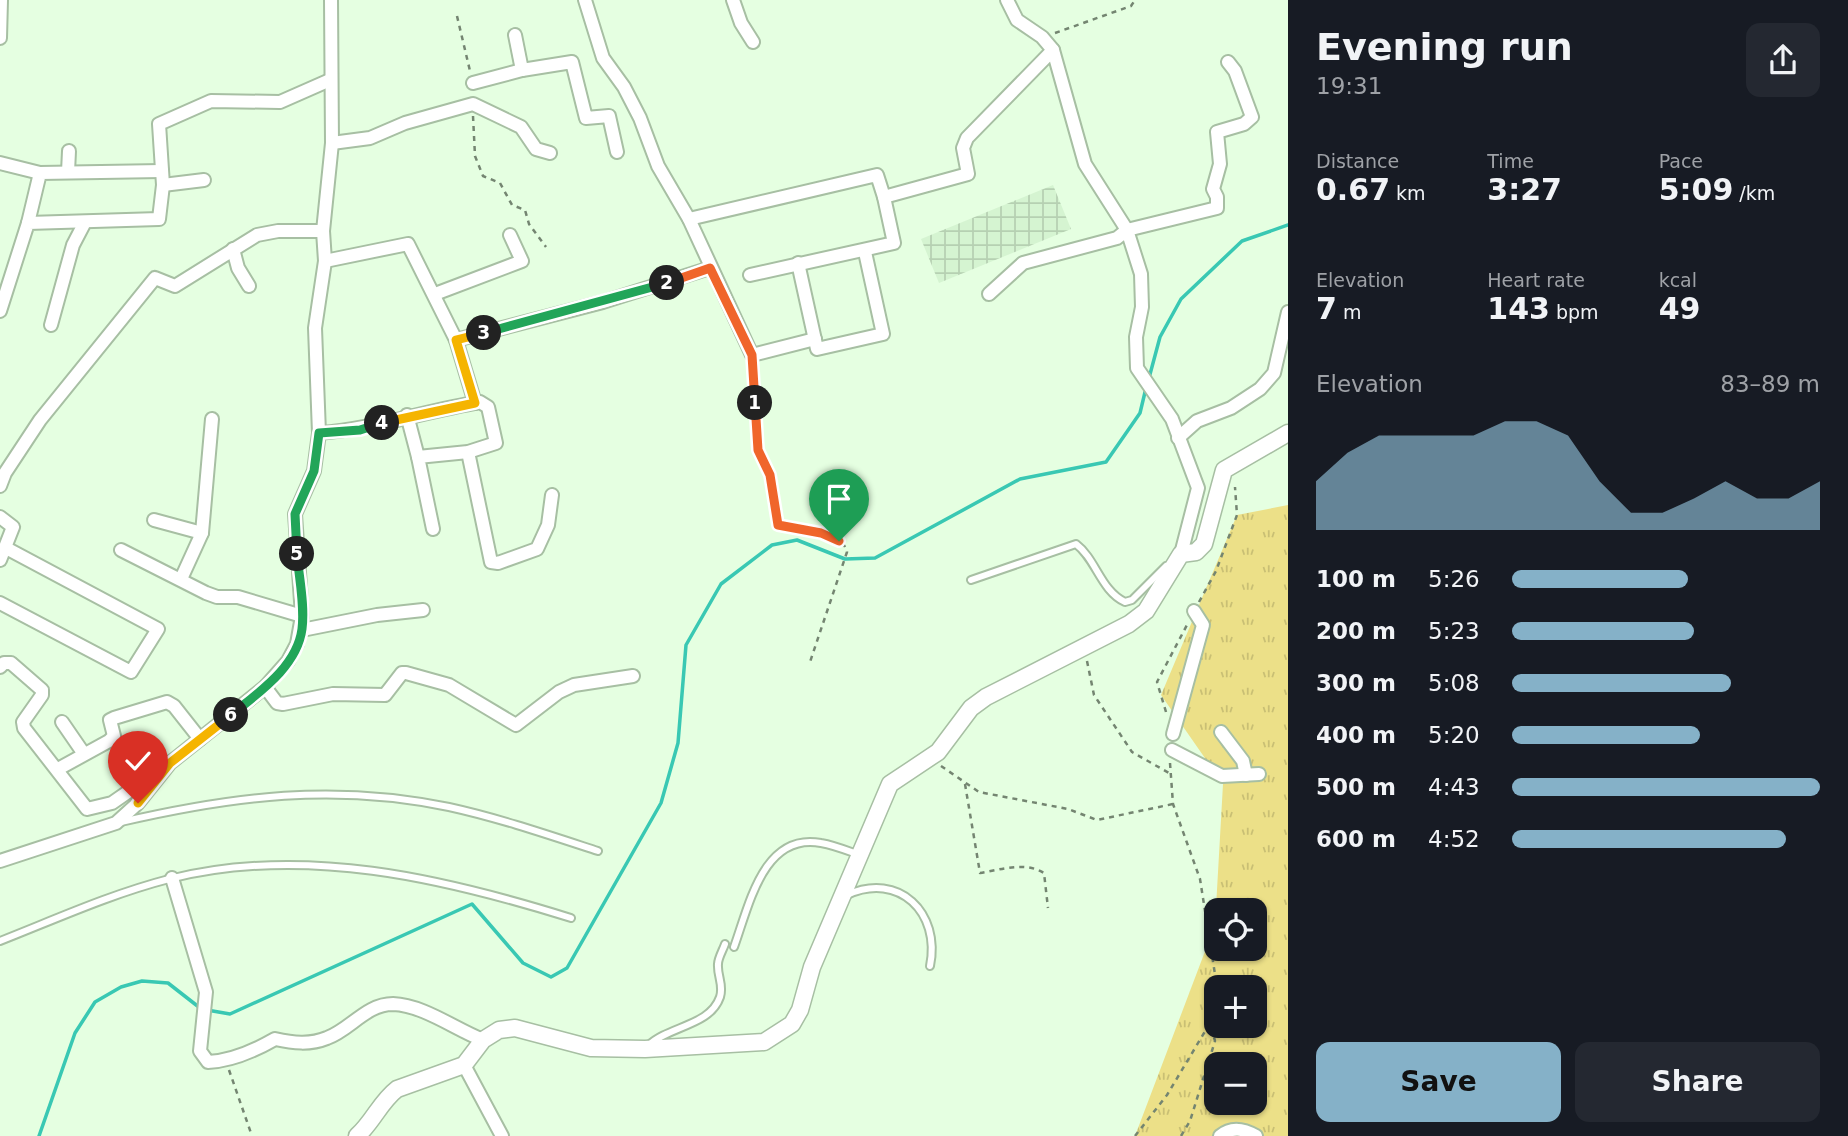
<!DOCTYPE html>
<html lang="en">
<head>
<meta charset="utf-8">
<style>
	body { margin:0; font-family:"DejaVu Sans",sans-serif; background:#242831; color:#f1f3f6; height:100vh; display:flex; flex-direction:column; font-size:26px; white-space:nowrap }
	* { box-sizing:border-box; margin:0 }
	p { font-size:23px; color:#9ea1a6 }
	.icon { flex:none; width:38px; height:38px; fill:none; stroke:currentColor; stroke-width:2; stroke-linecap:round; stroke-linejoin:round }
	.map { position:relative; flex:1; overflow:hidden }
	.side { display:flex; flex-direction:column; background:#171b24; width:560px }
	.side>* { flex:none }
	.controls { position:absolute; left:1204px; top:898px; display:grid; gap:14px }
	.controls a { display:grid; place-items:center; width:63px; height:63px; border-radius:14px; background:#171b24; box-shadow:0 2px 5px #0004; font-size:35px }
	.pin { position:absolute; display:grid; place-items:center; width:60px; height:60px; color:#fff; margin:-72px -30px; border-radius:50% 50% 50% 0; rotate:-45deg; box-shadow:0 0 7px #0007 }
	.pin .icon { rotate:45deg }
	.km { position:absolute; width:35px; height:35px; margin:-18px; border-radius:50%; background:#222; color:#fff; font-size:19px; line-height:35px; text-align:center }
	.round { display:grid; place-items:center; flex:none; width:74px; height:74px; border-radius:14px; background:#242831 }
	.summary { display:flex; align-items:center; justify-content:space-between; height:119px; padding:0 28px }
	h1 { font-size:38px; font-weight:600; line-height:52px }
	.stats { display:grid; grid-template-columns:repeat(3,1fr); gap:10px; height:119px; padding:7px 28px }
	.stats div { display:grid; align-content:center }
	.stats b { font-size:30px; font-weight:600 }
	.stats small { font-size:19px; font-weight:400 }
	.stats p { font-size:19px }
	.chart { height:196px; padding:14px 28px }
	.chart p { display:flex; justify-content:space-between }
	.chart svg { width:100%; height:126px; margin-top:7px; fill:#85b1c8; opacity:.7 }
	.button { display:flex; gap:14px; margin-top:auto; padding:14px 28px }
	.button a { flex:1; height:80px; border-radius:14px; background:#85b1c8; color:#111; font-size:28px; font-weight:600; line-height:80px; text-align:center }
	.button a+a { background:#242831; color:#f1f3f6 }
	ul { padding:0 28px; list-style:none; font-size:23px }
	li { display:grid; grid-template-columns:112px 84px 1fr; align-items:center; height:52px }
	li i { height:18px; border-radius:9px; background:#85b1c8 }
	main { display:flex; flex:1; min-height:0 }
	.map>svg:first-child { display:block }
	.industrial { fill:url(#industrial-grid) }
	.grass { fill:url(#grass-tufts); fill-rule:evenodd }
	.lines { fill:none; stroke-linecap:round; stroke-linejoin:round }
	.stream { stroke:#39c8b3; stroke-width:3.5 }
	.service-casing { stroke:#a7bfa3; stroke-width:10 }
	.minor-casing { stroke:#a7bfa3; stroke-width:16 }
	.tertiary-casing { stroke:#a7bfa3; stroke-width:19 }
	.path { stroke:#748571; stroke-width:2.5; stroke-dasharray:5 5; stroke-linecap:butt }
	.service { stroke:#fff; stroke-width:6 }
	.minor { stroke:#fff; stroke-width:12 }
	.tertiary { stroke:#fff; stroke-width:16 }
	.split-1-casing { stroke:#fff; stroke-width:14 }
	.split-2-casing { stroke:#fff; stroke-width:14 }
	.split-3-casing { stroke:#fff; stroke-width:14 }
	.split-4-casing { stroke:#fff; stroke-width:14 }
	.split-5-casing { stroke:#fff; stroke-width:14 }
	.split-6-casing { stroke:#fff; stroke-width:14 }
	.split-7-casing { stroke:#fff; stroke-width:14 }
	.split-1 { stroke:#f0652b; stroke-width:9 }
	.split-2 { stroke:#f0652b; stroke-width:9 }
	.split-3 { stroke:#22a559; stroke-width:9 }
	.split-4 { stroke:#f5b400; stroke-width:9 }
	.split-5 { stroke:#22a559; stroke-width:9 }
	.split-6 { stroke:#22a559; stroke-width:9 }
	.split-7 { stroke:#f5b400; stroke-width:9 }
</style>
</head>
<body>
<main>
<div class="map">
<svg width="1288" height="1136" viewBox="0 0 1288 1136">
	<defs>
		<pattern id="industrial-grid" width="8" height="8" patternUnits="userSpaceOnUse" patternTransform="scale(1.75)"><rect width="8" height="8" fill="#d5f4d1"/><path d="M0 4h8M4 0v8" fill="none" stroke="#b6d0b2"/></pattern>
		<pattern id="grass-tufts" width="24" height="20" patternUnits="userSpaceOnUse" patternTransform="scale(1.75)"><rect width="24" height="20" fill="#ece088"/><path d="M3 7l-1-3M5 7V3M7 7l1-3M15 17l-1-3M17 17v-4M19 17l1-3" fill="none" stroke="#c9bf74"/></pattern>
	</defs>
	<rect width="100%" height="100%" fill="#e5ffe1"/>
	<!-- industrial -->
	<polygon class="industrial" points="1053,185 1071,229 939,283 921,239"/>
	<!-- grass -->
	<path class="grass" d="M1288 505V1136H1135L1215 925 1223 784 1161 695 1237 515ZM1216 910H1255V948H1216ZM1216 987H1255V1026H1216ZM1216 1064H1255V1102H1216Z"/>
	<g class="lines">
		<!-- stream -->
		<g class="stream">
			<polyline points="1149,378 1160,337 1181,299 1242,241 1288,225"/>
			<polyline points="207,1010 230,1014 472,904 523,963 551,977 567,968 661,803 678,743 686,645 721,584 772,545 797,540 845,559 875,558 1020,479 1106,462 1140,413 1146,388"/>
			<polyline points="39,1136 75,1033 95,1002 121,987 142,981 168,983 200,1008"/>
		</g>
		<defs>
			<g id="service">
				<path d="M971 580 1076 544C1096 559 1101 591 1125 602L1132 600 1166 566"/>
				<path d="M121 822C233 796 335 783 449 807 499 818 549 835 598 851"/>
				<path d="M847 895C899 871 941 913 930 966"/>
				<path d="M0 941C56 919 111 894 169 879 303 845 443 878 571 918"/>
				<path d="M734 947C749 906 763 832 821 843 833 845 846 850 857 854"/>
				<path d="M649 1045C669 1026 710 1026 720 997 724 985 717 976 718 964 718 958 723 950 725 944"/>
			</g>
			<g id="minor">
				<polyline points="585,0 603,58 624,87 640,118 658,166 689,219 752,355 815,339"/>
				<polyline points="733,0 741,23 753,42"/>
				<polyline points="1007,0 1017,20 1042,37 1053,50 1085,164 1127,230 1141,274 1142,307 1136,337 1137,368 1172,419 1198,488 1181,554"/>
				<polyline points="515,35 522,70"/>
				<polyline points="0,38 1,0"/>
				<polyline points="473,83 522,70 572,62 586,118 609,116 617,152"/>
				<polyline points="332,143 370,138 405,123 473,104 521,127 536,149 550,153"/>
				<polyline points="0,163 40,173"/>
				<polyline points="68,172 69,151"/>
				<polyline points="163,185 204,180"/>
				<polyline points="689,219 877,175 884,197 968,174 963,148 967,138 1053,50"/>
				<polyline points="28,223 40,173 162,171"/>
				<polyline points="233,249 238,268 249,286"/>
				<polyline points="325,261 408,244 456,340 603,302 710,268"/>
				<polyline points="798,263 817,349 883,334 865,252"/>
				<polyline points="750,275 894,243 884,197"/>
				<polyline points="435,294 522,261 510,235"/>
				<polyline points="989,294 1023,263 1117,238 1127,230 1217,208 1217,197 1213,189 1220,164 1217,132 1244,124 1252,117 1235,71 1228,62"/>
				<polyline points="0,311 28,223 159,219 163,185 159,124 211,101 280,102 330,80"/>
				<polyline points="51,325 73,245 85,222"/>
				<polyline points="456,340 475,403"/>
				<polyline points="407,415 418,457"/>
				<path d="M319 433C374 429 425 411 480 402L488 407 496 443 468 452 418 457 433 529"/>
				<polyline points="1178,438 1197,421 1231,408 1260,389 1274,373 1288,312"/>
				<polyline points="468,452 491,562 498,563 537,549 548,525 552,495"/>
				<polyline points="0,486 5,473 40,420 155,278 175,286 257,235 278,231 323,231"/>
				<polyline points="0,517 13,527 0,560"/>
				<polyline points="154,520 202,533"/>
				<polyline points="121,550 206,593 217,597 238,597 302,616"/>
				<polyline points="181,579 202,533 212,419"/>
				<polyline points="0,603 131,672 158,629 6,548"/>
				<polyline points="302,630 377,615 423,610"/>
				<polyline points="0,667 4,663 11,663 42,690 42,695 23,722 24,728 87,809 112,803 158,771"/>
				<polyline points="265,687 277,703 283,704 333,694 385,695 402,673 406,673 449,685 516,725 559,692 574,685 633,676"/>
				<polyline points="62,722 84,754"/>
				<polyline points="1221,732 1243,761 1246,775"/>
				<polyline points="1173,734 1203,625 1194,611"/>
				<polyline points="1172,750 1222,776 1259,774"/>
				<polyline points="58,769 109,741 114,736 110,720 114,718 167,702 174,706 200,739"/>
				<polyline points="0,861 116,823 138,803 170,763 265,687 288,661 297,644 302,616 295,514 314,471 319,433 315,328 325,261 323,231 332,143 331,0"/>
				<path d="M172 878 206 992 200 1051 208 1062C232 1061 254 1051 275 1039 293 1043 310 1045 327 1038 350 1030 366 1004 393 1004 423 1005 455 1029 483 1040"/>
				<polyline points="464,1065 502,1136"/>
				<path d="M1220 1136C1232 1126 1244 1129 1256 1136"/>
			</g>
			<path id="tertiary" d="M357 1136C373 1122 380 1102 397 1089L464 1065 483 1040 499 1030 515 1028 591 1048 645 1049 764 1042 792 1024 800 1010 812 967 890 784 938 752 971 708 986 697 1129 624 1146 611 1181 554 1196 552 1204 544 1224 470 1288 433"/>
		</defs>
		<!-- service casing -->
		<use href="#service" class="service-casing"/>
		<!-- minor casing -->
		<use href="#minor" class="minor-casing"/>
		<!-- tertiary casing -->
		<use href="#tertiary" class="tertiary-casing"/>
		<!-- path -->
		<g class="path">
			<polyline points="457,16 470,71"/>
			<polyline points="1055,33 1131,6 1135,0"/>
			<polyline points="473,116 475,156 483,176 500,183 512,205 525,210 529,224 546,247"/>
			<path d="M753 366 757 439 770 475 776 521 781 527C800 530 841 528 847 552L809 665"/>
			<polyline points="1199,602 1216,571 1237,515 1235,487"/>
			<polyline points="1087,661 1094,695 1132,752 1169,773"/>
			<polyline points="1166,712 1157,682 1188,623"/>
			<polyline points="1170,763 1173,804 1200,879 1217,987"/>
			<polyline points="941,766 979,792 1068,809 1097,820 1173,804"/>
			<path d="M965 784 980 873C1000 870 1025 861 1044 873L1048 908"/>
			<polyline points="229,1070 252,1136"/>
			<polyline points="1135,1136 1167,1095 1210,1023"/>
			<polyline points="1181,1136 1190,1121 1215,1041 1210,1023 1216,997"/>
		</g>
		<!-- service -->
		<use href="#service" class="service"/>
		<!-- minor -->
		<use href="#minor" class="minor"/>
		<!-- tertiary -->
		<use href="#tertiary" class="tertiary"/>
	</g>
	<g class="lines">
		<defs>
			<polyline id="split-1" points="755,403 758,450 770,475 778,525 821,533 839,541"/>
			<polyline id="split-2" points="667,283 710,268 752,355 755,403"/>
			<polyline id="split-3" points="484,333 667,283"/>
			<polyline id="split-4" points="382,423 475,403 456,340 484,333"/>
			<polyline id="split-5" points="297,554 295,514 314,471 319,433 360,430 382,423"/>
			<path id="split-6" d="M231 715C258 693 297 667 302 629 305 605 299 578 297 554"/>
			<polyline id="split-7" points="138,803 170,763 231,715"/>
		</defs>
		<!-- split-1 casing -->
		<use href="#split-1" class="split-1-casing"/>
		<!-- split-2 casing -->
		<use href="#split-2" class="split-2-casing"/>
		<!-- split-3 casing -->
		<use href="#split-3" class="split-3-casing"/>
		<!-- split-4 casing -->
		<use href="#split-4" class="split-4-casing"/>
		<!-- split-5 casing -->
		<use href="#split-5" class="split-5-casing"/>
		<!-- split-6 casing -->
		<use href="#split-6" class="split-6-casing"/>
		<!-- split-7 casing -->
		<use href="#split-7" class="split-7-casing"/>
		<!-- split-1 -->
		<use href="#split-1" class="split-1"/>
		<!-- split-2 -->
		<use href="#split-2" class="split-2"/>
		<!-- split-3 -->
		<use href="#split-3" class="split-3"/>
		<!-- split-4 -->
		<use href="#split-4" class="split-4"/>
		<!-- split-5 -->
		<use href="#split-5" class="split-5"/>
		<!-- split-6 -->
		<use href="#split-6" class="split-6"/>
		<!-- split-7 -->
		<use href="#split-7" class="split-7"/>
	</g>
</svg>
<div class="controls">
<a><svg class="icon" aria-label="locate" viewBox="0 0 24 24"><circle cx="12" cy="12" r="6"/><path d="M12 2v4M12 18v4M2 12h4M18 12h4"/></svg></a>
<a>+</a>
<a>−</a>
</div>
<div class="pin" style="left:839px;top:541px;background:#1e9e55"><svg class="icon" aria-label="arrive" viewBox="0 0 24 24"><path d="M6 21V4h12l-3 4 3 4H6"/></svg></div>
<div class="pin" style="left:138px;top:803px;background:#d93025"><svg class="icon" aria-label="check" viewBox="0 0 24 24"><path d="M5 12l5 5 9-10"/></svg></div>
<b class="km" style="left:755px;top:403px">1</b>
<b class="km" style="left:667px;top:283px">2</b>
<b class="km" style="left:484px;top:333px">3</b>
<b class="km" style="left:382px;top:423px">4</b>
<b class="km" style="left:297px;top:554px">5</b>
<b class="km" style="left:231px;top:715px">6</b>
</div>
<section class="side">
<div class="summary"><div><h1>Evening run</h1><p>19:31</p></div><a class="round"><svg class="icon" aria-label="share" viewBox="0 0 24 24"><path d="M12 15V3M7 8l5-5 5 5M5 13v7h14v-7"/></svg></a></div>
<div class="stats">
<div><p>Distance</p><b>0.67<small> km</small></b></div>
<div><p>Time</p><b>3:27</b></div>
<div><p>Pace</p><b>5:09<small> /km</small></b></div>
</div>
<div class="stats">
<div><p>Elevation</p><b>7<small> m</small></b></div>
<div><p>Heart rate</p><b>143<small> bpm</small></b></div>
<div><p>kcal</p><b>49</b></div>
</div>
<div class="chart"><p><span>Elevation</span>83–89 m</p>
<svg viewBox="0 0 160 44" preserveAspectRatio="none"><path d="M0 44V27L10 17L20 11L30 11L40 11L50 11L60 6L70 6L80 11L90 27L100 38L110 38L120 33L130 27L140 33L150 33L160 27V44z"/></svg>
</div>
<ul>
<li><b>100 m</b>5:26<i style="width:57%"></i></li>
<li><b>200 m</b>5:23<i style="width:59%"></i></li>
<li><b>300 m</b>5:08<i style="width:71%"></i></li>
<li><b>400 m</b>5:20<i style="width:61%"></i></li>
<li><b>500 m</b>4:43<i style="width:100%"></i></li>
<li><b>600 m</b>4:52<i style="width:89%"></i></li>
</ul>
<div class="button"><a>Save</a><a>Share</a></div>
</section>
</main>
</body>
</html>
